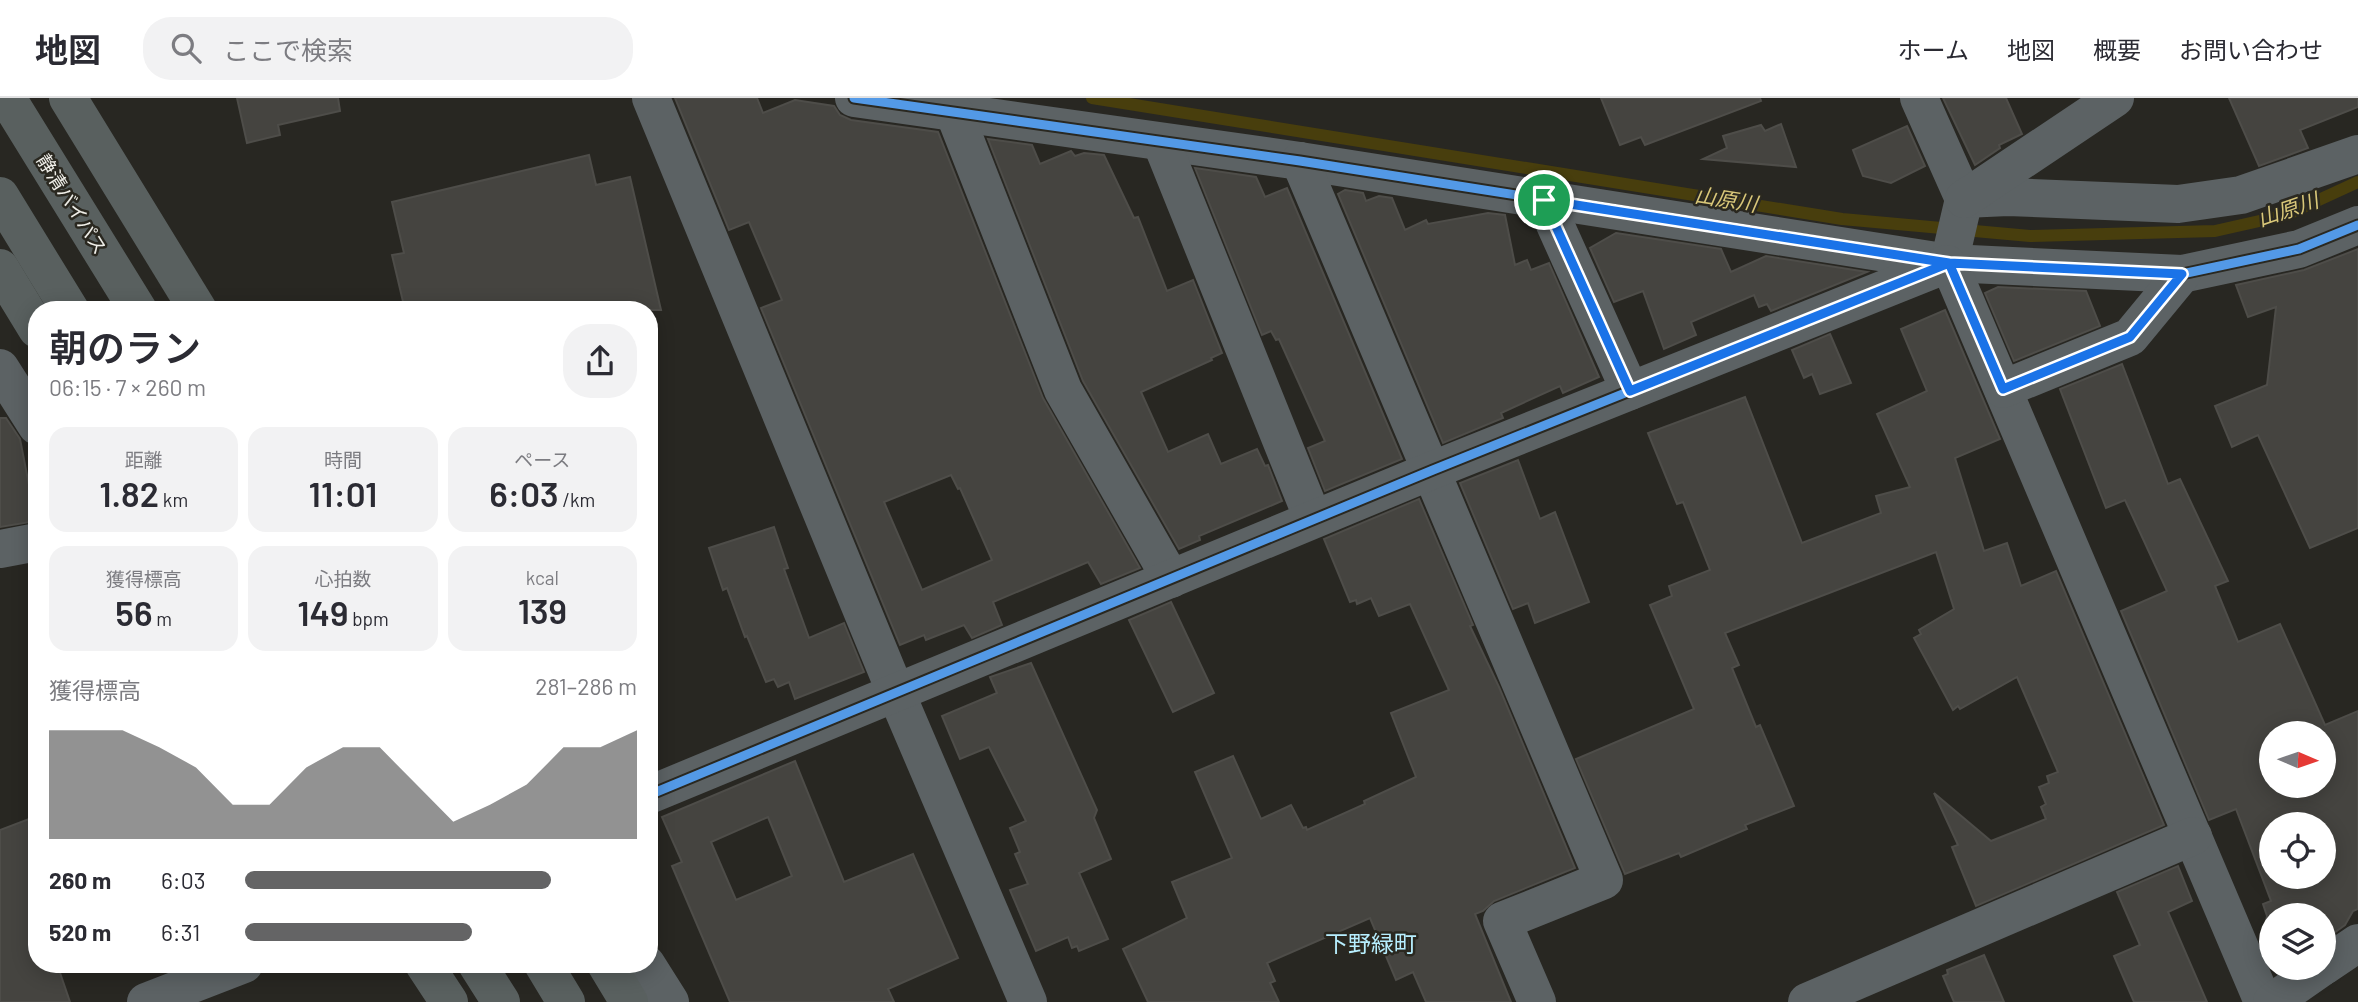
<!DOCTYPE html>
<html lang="ja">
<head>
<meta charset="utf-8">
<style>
	body { margin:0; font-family:Barlow,"Noto Sans JP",sans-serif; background:#f2f2f3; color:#2b2b33; height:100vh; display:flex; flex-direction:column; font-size:26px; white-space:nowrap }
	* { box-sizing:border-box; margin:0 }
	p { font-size:23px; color:#7c7c81 }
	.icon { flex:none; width:38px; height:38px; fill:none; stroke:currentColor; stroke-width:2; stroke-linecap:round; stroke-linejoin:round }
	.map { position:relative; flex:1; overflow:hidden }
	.side { position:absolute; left:28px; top:203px; width:630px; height:672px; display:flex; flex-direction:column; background:#fff; border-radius:28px; box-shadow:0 4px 18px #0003 }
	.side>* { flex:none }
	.needle { width:46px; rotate:92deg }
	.tools { position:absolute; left:2259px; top:623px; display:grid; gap:14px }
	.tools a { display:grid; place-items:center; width:77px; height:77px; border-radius:50%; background:#fff; box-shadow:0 4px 18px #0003; font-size:35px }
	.pin { position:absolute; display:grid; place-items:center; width:60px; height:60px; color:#fff; margin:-30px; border:4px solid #fff; border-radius:50%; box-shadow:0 2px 7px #0007 }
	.round { display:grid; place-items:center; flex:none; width:74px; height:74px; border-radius:28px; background:#f2f2f3 }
	.headline { display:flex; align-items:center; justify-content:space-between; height:119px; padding:0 21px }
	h1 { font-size:38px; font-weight:600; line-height:52px }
	.stats { display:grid; grid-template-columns:repeat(3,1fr); gap:10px; height:119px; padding:7px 21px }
	.stats div { display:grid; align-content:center; border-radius:18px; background:#f2f2f3; text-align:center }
	.stats b { font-size:35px; font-weight:600 }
	.stats small { font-size:19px; font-weight:400 }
	.stats p { font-size:19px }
	.chart { height:196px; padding:14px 21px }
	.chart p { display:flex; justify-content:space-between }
	.chart svg { width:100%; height:126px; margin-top:7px; fill:#646465; opacity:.7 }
	ul { padding:0 21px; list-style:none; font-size:23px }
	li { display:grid; grid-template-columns:112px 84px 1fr; align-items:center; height:52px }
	li i { height:18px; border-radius:9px; background:#646465 }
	header { display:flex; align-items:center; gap:42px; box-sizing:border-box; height:98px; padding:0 35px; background:#fff; border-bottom:2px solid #e1e1e2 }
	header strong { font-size:33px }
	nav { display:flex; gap:38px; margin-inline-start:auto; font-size:24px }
	.search { width:490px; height:63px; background:#f2f2f3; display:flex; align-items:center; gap:18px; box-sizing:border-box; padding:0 24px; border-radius:28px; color:#7c7c81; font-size:26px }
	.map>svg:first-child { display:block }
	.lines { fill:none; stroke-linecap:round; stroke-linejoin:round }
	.stream { stroke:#483e0d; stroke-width:12 }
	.building { fill:#454440; stroke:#4e4d49; stroke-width:2; fill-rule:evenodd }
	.street { stroke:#5c6264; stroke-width:38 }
	.highway { stroke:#59605f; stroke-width:38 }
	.cycleway-casing { stroke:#2a2820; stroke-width:13 }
	.cycleway { stroke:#5399e6; stroke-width:9 }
	.route-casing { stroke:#fff; stroke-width:14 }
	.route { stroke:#1a73e8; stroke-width:9 }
	.labels { text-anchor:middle; stroke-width:5; stroke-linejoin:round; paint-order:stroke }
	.street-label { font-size:19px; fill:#f0efe9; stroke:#2a2820 }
	.water-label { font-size:21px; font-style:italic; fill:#d9c779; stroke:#2a2820 }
	.quarter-label { font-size:23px; fill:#b7eefe; stroke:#2a2820 }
</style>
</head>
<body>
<header>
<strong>地図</strong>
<div class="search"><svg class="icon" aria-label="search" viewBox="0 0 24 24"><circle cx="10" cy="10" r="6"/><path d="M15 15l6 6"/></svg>ここで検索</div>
<nav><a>ホーム</a><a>地図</a><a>概要</a><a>お問い合わせ</a></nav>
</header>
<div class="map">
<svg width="2358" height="904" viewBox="0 0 2358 904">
	<rect width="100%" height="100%" fill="#282722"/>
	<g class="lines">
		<!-- stream -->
		<polyline class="stream" points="1092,0 1842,121 2030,138 2215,133 2286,117 2358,84"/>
	</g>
	<!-- building -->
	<g class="building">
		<polygon points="237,0 338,0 340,13 278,27 280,37 247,45"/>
		<path d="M675 0H757L763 15 795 2 834 8 840 17 851 22 938 34 1043 300 1140 470 1101 486 1088 464 993 504 1002 527 972 540 964 527 926 542 924 537 900 547 761 210 782 202 749 124 729 132ZM951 377 958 391 960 390 992 462 922 492 884 404Z"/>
		<polygon points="1601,0 1760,0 1761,3 1645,47 1641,39 1620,47"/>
		<polygon points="1943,0 2006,0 2022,36 1999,47 2000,50 1975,67"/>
		<polygon points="2229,0 2358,0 2358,9 2300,32 2308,50 2259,68"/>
		<polygon points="1781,26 1796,69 1703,61 1727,50 1723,38 1761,27 1765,33"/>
		<polygon points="1907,28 1925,68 1891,85 1863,78 1853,52"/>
		<polygon points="988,41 1032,47 1040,66 1071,53 1075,58 1084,55 1104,57 1134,120 1138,119 1167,193 1193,182 1222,255 1211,260 1212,262 1141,294 1168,354 1208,336 1221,366 1257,351 1265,368 1268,367 1282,403 1199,438 1200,442 1179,451 1083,283"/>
		<polygon points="589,57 596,87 630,79 661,212 405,212 392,157 404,155 392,104"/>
		<polygon points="1195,70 1256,79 1265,99 1287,90 1402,361 1325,393 1308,350 1325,343 1279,241 1276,242 1271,233 1262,237"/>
		<polygon points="1345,92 1363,95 1366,103 1379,98 1392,100 1405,132 1426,122 1428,126 1488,115 1505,117 1515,167 1527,162 1531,172 1549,165 1599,279 1563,295 1560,288 1501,315 1503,320 1443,345 1338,96"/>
		<polygon points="1616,135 1721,151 1731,174 1766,158 1867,174 1771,213 1767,206 1759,209 1754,197 1691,224 1696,237 1664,251 1643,193 1614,204 1590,150"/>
		<polygon points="2358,151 2358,430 2310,450 2258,337 2232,349 2215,308 2267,287 2276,209 2248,219 2236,187 2304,172"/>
		<polygon points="1998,189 2086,193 2100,228 2014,263 1985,195"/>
		<polygon points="1945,212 2000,341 1955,360 1984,453 2007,445 2021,488 2056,473 2164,727 1976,808 1952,749 1958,747 1934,695 1991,743 2046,721 2041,709 2046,706 2039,689 2049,685 2047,678 2058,674 2017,579 1960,611 1958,608 1953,612 1914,540 1921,536 1919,532 1954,511 1936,454 1725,535 1739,567 1732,570 1756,629 1760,627 1794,708 1745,727 1747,731 1681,759 1679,755 1625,776 1576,661 1694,611 1650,507 1672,498 1669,488 1710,472 1683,404 1677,406 1648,335 1745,299 1802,445 1881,415 1876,398 1910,389 1877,316 1927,293 1901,231"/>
		<polygon points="1830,236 1851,285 1820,296 1812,276 1804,280 1792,252"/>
		<path d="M2122 266 2168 386 2180 381 2228 483 2215 488 2238 544 2280 526 2325 627 2358 613V811L2353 813 2345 827 2324 842V817H2272V842L2263 839 2267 818 2263 806 2271 803 2236 711 2209 722 2121 513 2167 493 2125 402 2106 410 2060 291ZM2272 635H2324V688H2272ZM2272 726H2324V779H2272Z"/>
		<polygon points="0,320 6,320 20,341 36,423 0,429"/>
		<polygon points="1518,362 1540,421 1555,414 1589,504 1535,525 1528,505 1513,511 1460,385"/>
		<polygon points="1419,401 1473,527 1470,528 1499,589 1575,770 1494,803 1483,813 1475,816 1511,904 1426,904 1413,874 1396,882 1370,820 1267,865 1275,883 1270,885 1279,904 1148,904 1123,851 1187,820 1172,784 1232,760 1195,674 1233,658 1261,721 1291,707 1303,730 1306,729 1307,732 1365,706 1364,703 1416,679 1391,615 1449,592 1410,506 1379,518 1371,500 1357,506 1356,502 1350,504 1324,441"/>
		<polygon points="774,429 788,470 784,471 809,540 844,525 864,574 795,601 789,584 778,589 774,581 766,584 747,538 745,539 727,490 723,492 709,450"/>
		<polygon points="1171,504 1214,595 1173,614 1129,522"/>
		<polygon points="1031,565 1097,712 1094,720 1111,761 1079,775 1108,841 1079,853 1077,848 1072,850 1068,839 1036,853 1010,792 1028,786 1015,756 1020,754 1010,730 1026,723 989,649 960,661 942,618 997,595 990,579"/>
		<path d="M795 663 844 784 913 756 958 860 888 891 894 904H730L672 768 682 764 662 719ZM768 719 792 778 736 802 711 744Z"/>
		<polygon points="37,718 37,866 57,866 70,904 0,904 0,732"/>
		<polygon points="2178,768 2192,803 2168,814 2207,904 2134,904 2114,858 2140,847 2117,794"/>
		<polygon points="1984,857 2004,904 1954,904 1943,878 1948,876 1947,872"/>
	</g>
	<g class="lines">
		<!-- street -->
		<g class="street">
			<polyline points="651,0 896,595 1028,904"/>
			<polyline points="854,0 1300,63 1949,165 2182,176 2299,151 2358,127"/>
			<polyline points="1919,0 1964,101 1949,165 2263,904"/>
			<polyline points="954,14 1063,292 1171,481"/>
			<polyline points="1162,46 1313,421"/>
			<polyline points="1300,63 1604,782 1502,823 1537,904"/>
			<polyline points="1964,101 2008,99 2178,106 2241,97 2358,56"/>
			<polyline points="1964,101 2115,0"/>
			<polyline points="1544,102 1630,293"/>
			<polyline points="0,270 37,328"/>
			<polyline points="2003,291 2130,239 2182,176"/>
			<polyline points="0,451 37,444"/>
			<polyline points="649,697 1433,372 1947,166"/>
			<polyline points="646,866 670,904"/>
			<polyline points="2324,868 2358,845"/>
			<polyline points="146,904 244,866"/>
			<polyline points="1807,904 2193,738"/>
			<polyline points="2272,904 2321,870"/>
		</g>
		<!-- highway -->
		<g class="highway">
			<polyline points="7,0 138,212"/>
			<polyline points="68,0 198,212"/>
			<polyline points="0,98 70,212"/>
			<polyline points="0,170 37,231"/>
			<polyline points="424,866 449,904"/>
			<polyline points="477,866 501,904"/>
			<polyline points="543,866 566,904"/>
			<polyline points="606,866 629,904"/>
		</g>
		<defs>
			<g id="cycleway">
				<polyline points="854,0 1300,63 1949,165 2182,176 2299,151 2358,127"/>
				<polyline points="649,697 1433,372 1949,165"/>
			</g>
		</defs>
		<!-- cycleway casing -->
		<use href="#cycleway" class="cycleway-casing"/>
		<!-- cycleway -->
		<use href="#cycleway" class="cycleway"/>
	</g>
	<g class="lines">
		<defs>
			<polyline id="route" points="1544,102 1630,293 1949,165 2182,176 2130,239 2003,291 1949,165 1544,102"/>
		</defs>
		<!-- route casing -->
		<use href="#route" class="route-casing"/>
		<!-- route -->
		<use href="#route" class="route"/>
	</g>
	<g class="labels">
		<!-- street labels -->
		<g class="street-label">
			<text transform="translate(72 106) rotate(58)" y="7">静清バイパス</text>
		</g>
		<!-- water labels -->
		<g class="water-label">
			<text transform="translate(1726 102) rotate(9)" y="7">山原川</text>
			<text transform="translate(2288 112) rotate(-19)" y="7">山原川</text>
		</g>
		<!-- quarter labels -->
		<g class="quarter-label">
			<text x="1371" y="854">下野緑町</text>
		</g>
	</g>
</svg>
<div class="tools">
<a><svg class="needle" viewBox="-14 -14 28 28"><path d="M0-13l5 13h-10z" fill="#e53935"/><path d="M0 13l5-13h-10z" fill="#7c7c81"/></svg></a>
<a><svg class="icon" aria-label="locate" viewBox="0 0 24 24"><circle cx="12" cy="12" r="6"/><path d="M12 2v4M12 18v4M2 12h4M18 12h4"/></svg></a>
<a><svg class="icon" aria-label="layers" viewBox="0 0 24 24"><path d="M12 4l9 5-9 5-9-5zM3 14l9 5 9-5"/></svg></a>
</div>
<div class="pin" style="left:1544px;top:102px;background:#1e9e55"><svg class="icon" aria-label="arrive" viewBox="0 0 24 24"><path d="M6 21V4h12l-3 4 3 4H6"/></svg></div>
<section class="side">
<div class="headline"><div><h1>朝のラン</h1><p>06:15 · 7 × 260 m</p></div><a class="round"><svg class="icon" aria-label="share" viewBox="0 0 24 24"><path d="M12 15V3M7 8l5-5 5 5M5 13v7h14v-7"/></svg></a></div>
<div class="stats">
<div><p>距離</p><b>1.82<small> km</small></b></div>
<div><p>時間</p><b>11:01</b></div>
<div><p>ペース</p><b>6:03<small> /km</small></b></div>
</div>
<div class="stats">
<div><p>獲得標高</p><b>56<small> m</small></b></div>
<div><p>心拍数</p><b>149<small> bpm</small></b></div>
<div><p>kcal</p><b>139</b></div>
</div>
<div class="chart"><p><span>獲得標高</span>281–286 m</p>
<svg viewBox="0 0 160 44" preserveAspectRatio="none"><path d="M0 44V6L10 6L20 6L30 12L40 19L50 32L60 32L70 19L80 12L90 12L100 25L110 38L120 32L130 25L140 12L150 12L160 6V44z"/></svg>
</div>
<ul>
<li><b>260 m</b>6:03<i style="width:78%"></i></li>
<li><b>520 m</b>6:31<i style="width:58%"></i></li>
</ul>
</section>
</div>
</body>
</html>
